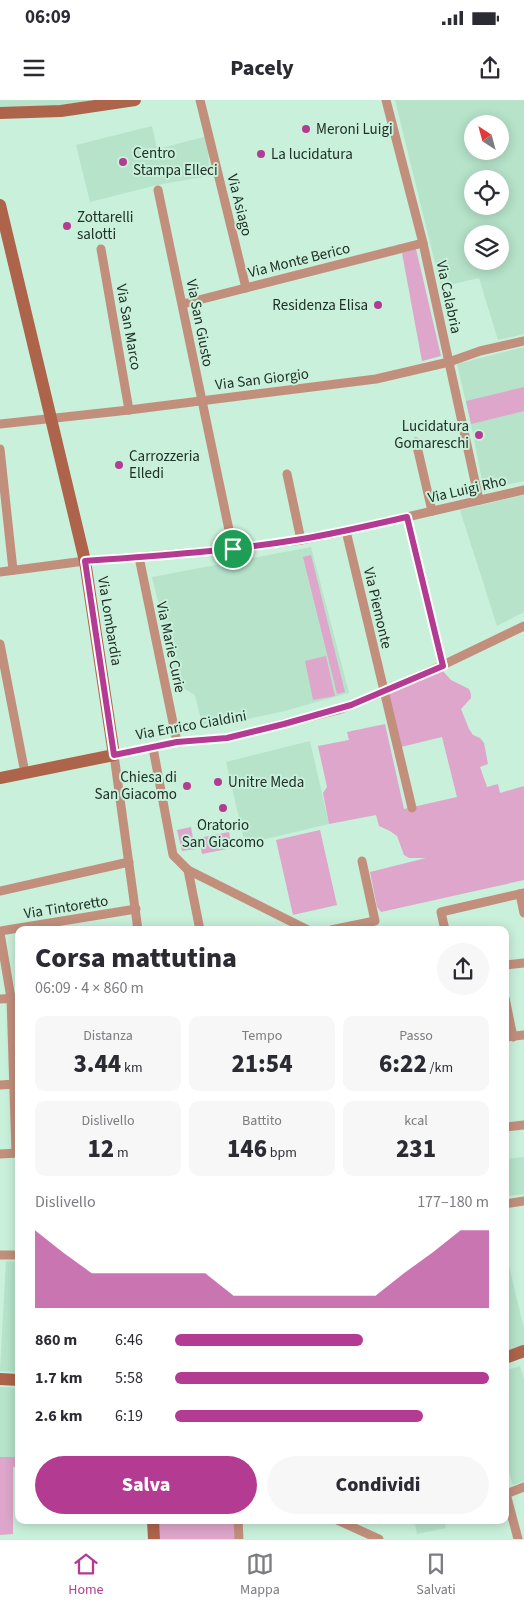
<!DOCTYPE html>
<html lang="it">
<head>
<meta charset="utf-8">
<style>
	body { margin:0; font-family:"Source Sans 3",sans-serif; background:#f7f7f7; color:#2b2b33; height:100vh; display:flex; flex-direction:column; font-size:19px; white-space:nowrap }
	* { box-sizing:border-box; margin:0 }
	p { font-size:16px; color:#7c7c81 }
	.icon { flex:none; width:28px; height:28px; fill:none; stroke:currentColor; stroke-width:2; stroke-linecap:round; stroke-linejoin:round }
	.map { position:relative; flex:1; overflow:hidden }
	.drawer { position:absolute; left:15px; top:826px; width:494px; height:598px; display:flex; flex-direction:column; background:#fff; border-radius:10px; box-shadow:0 2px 12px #0003 }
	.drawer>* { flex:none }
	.needle { width:32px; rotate:324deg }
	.controls { position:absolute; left:464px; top:15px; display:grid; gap:10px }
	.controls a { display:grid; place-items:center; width:45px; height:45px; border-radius:50%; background:#fff; box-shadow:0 2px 12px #0003; font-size:25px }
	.pin { position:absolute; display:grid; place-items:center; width:42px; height:42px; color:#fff; margin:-21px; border:2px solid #fff; border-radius:50%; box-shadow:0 1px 5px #0007 }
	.round { display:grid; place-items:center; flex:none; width:52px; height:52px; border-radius:26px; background:#f7f7f7 }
	.head { display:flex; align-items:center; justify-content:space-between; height:85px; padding:0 20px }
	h1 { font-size:28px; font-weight:800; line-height:38px }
	.figures { display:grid; grid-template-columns:repeat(3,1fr); gap:8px; height:85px; padding:5px 20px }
	.figures div { display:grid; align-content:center; border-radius:10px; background:#f7f7f7; text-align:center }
	.figures b { font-size:25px; font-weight:800 }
	.figures small { font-size:14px; font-weight:400 }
	.figures p { font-size:14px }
	.chart { height:140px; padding:10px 20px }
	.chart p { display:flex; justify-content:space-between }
	.chart svg { width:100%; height:90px; margin-top:5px; fill:#b33c92; opacity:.7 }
	.button { display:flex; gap:10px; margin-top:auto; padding:10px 20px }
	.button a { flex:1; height:58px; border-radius:30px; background:#b33c92; color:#fff; font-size:20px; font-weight:800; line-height:58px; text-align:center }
	.button a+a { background:#f7f7f7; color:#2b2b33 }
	ul { padding:0 20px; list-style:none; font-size:16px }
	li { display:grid; grid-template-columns:80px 60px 1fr; align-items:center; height:38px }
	li i { height:12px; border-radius:6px; background:#b33c92 }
	.status { display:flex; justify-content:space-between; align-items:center; height:35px; padding:0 25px; background:#fff; direction:ltr }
	.status svg { height:14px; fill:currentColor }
	header { display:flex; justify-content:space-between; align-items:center; height:65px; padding:0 20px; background:#fff; font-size:22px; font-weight:800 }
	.dock { display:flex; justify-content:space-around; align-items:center; height:70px; border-top:1px solid #e1e1e2; background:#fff; font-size:14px; color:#7c7c81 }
	.dock a { display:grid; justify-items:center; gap:2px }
	.dock .active { color:#b33c92 }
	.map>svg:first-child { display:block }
	.built { fill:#b6e3ca; fill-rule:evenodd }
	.green { fill:#dda6ca }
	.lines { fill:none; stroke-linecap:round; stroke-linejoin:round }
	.street { stroke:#c28f7d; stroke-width:9 }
	.secondary { stroke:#ad644a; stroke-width:12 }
	.route-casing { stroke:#fff; stroke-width:10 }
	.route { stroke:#b33c92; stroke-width:6 }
	.poi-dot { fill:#b33c92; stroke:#c9f0da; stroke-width:2 }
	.labels { text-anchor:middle; stroke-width:4; stroke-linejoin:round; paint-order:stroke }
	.poi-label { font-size:15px; fill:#202f27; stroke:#c9f0da; text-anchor:start }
	.street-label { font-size:15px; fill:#202f27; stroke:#c9f0da }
</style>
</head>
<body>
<div class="status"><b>06:09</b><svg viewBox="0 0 49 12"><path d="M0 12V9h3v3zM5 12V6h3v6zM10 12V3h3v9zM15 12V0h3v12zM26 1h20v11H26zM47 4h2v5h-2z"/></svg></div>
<header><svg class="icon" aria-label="menu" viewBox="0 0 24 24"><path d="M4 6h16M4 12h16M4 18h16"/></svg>Pacely<svg class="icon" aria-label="share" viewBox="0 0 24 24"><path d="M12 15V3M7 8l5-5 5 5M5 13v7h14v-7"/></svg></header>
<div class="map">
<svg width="524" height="1439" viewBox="0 0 524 1439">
	<rect width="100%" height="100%" fill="#c9f0da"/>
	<!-- built -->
	<g class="built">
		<polygon points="0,0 89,0 90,1 49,7 0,10"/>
		<path d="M395 0H524V234L498 240 479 178 441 187ZM472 24H500V51H472ZM472 79H500V106H472ZM472 134H500V161H472Z"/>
		<polygon points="152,26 157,49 208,36 209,76 157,85 90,102 76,45"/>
		<polygon points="524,247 524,381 484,390 471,324 457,264"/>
		<polygon points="524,395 524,512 497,526 460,410"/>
		<polygon points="311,447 349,593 281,612 203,628 195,595 178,585 152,477"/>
		<polygon points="310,641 329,724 245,744 226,662"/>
		<polygon points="524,1057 524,1094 507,1096 505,1059"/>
		<polygon points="505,1149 524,1229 524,1246 505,1252"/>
		<polygon points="6,1161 19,1162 19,1272 0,1271"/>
		<polygon points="520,1266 524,1279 524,1381 513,1385 505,1360 505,1271"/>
		<polygon points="0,1287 19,1288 19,1357 0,1357"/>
		<polygon points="414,1420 444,1420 446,1428 417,1434"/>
	</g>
	<!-- green -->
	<g class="green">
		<polygon points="416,149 441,256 422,261 402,153"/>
		<polygon points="524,287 524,311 471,324 466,301"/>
		<polygon points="311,455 345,592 337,594 303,457"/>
		<polygon points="326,556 335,596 313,600 305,561"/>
		<polygon points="442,570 451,580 469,589 471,594 471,598 461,609 469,629 473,635 480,638 484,643 488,664 480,667 487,687 498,684 500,693 524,686 524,780 381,812 377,807 370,772 426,758 409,758 404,755 397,736 390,731 379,726 376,715 329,724 323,693 327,687 318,646 349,640 347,632 385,624 404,709 457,697 442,637 401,647 388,595"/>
		<polygon points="191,727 195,749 182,751 177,730"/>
		<polygon points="320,730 337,805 293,815 276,740"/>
		<polygon points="229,732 232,748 202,754 199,738"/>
		<polygon points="0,1357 19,1357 19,1367 13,1367 13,1434 0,1435"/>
		<polygon points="158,1420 235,1420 236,1439 160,1439"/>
	</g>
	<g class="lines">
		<!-- street -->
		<g class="street">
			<polyline points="200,0 246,188"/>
			<polyline points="386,0 423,143 479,400"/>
			<polyline points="158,90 233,449"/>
			<polyline points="101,149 129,310"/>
			<polyline points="183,204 423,143"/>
			<polyline points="0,324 129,310 376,279 449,262 480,251 524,241"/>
			<polyline points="416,342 432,411"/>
			<polyline points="0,349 13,470"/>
			<polyline points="287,374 301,440"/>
			<polyline points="407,417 443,565"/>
			<polyline points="346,431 412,708"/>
			<polyline points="139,457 177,642"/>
			<polyline points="0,472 85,461 233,449 301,440 346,431 524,390"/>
			<polyline points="0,544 25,673"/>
			<polyline points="153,648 173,755 188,770 200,830"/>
			<polyline points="188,770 308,830"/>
			<polyline points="0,791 129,762"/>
			<polyline points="520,794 524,813"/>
			<polyline points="138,830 114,655 177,642 227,638 338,610 383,592 443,565 524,526"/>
			<polyline points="331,830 375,821 362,761"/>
			<polyline points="445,830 441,812 524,793"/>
			<polyline points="0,831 136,809"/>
			<polyline points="0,833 11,898 16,1053"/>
			<polyline points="505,865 524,863"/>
			<polyline points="505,898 513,937"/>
			<polyline points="0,899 19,898"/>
			<polyline points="505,937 524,935"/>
			<polyline points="0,985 15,984"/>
			<polyline points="505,1027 524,1025"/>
			<polyline points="0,1054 19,1053"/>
			<polyline points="505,1104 524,1101"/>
			<polyline points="0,1155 19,1155"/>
			<polyline points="505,1390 518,1439"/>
			<polyline points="506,1394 524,1387"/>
			<polyline points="238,1420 239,1439"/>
			<polyline points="337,1420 379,1439"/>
		</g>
		<!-- secondary -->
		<g class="secondary">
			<polyline points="0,13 61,11 135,0"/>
			<polyline points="0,105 85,461 114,655 0,678"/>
			<polyline points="505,1258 524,1251"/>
			<polyline points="0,1279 19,1280"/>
			<polyline points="153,1420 154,1439"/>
		</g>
	</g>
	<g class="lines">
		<defs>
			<path id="route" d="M407 417 443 566 351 605 284 624 227 638 177 642 114 655 85 461C157 456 230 451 302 439 338 433 372 425 407 417Z"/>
		</defs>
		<!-- route casing -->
		<use href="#route" class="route-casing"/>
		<!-- route -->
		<use href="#route" class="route"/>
	</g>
	<!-- markers -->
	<g class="poi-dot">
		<circle cx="306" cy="29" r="5"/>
		<circle cx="261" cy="54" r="5"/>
		<circle cx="123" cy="62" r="5"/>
		<circle cx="67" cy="126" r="5"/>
		<circle cx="378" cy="205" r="5"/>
		<circle cx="479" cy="335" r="5"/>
		<circle cx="119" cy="365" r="5"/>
		<circle cx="218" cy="682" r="5"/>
		<circle cx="187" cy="686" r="5"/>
		<circle cx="223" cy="708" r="5"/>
	</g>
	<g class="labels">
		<!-- poi labels -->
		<g class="poi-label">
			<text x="316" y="34">Meroni Luigi</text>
			<text x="133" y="58">Centro<tspan x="133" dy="17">Stampa Elleci</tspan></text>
			<text x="271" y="59">La lucidatura</text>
			<text x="77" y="122">Zottarelli<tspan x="77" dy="17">salotti</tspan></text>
			<text x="368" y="210" text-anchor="end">Residenza Elisa</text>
			<text x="469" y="331" text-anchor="end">Lucidatura<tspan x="469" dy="17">Gomareschi</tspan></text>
			<text x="129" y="361">Carrozzeria<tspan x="129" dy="17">Elledi</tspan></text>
			<text x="177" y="682" text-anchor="end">Chiesa di<tspan x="177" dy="17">San Giacomo</tspan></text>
			<text x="228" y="687">Unitre Meda</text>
			<text x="223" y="730" text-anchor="middle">Oratorio<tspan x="223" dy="17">San Giacomo</tspan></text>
		</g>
		<!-- street labels -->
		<g class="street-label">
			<text transform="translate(240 105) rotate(76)" y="5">Via Asiago</text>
			<text transform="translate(299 160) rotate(-14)" y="5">Via Monte Berico</text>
			<text transform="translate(449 197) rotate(78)" y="5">Via Calabria</text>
			<text transform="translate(200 223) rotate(79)" y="5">Via San Giusto</text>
			<text transform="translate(129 227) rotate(80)" y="5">Via San Marco</text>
			<text transform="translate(262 279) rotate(-7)" y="5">Via San Giorgio</text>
			<text transform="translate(467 389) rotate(-13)" y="5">Via Luigi Rho</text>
			<text transform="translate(378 508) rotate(77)" y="5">Via Piemonte</text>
			<text transform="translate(110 521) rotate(81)" y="5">Via Lombardia</text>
			<text transform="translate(171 547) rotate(78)" y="5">Via Marie Curie</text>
			<text transform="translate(191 625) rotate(-10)" y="5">Via Enrico Cialdini</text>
			<text transform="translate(66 807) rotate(-9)" y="5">Via Tintoretto</text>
		</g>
	</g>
</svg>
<div class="controls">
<a><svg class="needle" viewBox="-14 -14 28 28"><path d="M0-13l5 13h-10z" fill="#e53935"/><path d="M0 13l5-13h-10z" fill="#7c7c81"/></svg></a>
<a><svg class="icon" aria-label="locate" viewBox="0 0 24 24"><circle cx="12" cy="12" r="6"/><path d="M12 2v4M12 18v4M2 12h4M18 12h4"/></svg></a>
<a><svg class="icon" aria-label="layers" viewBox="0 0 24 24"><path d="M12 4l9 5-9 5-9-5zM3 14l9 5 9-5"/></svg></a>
</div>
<div class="pin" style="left:233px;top:449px;background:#1e9e55"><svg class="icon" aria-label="arrive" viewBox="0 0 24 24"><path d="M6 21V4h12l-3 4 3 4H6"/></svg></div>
<section class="drawer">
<div class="head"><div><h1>Corsa mattutina</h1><p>06:09 · 4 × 860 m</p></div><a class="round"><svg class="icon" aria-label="share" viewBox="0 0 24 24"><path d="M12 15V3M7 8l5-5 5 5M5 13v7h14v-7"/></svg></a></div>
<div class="figures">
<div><p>Distanza</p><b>3.44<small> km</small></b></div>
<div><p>Tempo</p><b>21:54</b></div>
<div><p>Passo</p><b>6:22<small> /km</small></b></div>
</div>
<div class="figures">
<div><p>Dislivello</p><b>12<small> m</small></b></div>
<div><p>Battito</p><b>146<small> bpm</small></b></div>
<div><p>kcal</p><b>231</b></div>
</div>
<div class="chart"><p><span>Dislivello</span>177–180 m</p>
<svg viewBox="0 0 160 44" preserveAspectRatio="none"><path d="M0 44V6L10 17L20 27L30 27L40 27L50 27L60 27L70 38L80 38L90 38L100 38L110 38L120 38L130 27L140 17L150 6L160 6V44z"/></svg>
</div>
<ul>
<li><b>860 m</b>6:46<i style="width:60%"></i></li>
<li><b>1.7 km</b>5:58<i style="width:100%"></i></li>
<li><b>2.6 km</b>6:19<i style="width:79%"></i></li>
</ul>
<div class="button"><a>Salva</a><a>Condividi</a></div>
</section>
</div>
<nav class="dock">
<a class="active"><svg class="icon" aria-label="home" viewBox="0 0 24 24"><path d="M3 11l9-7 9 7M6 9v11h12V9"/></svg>Home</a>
<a><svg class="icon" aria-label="map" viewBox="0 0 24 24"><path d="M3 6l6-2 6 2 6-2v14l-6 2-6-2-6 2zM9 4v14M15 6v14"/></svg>Mappa</a>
<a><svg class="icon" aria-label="saved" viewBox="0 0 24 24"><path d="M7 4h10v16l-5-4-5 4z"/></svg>Salvati</a>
</nav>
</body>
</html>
